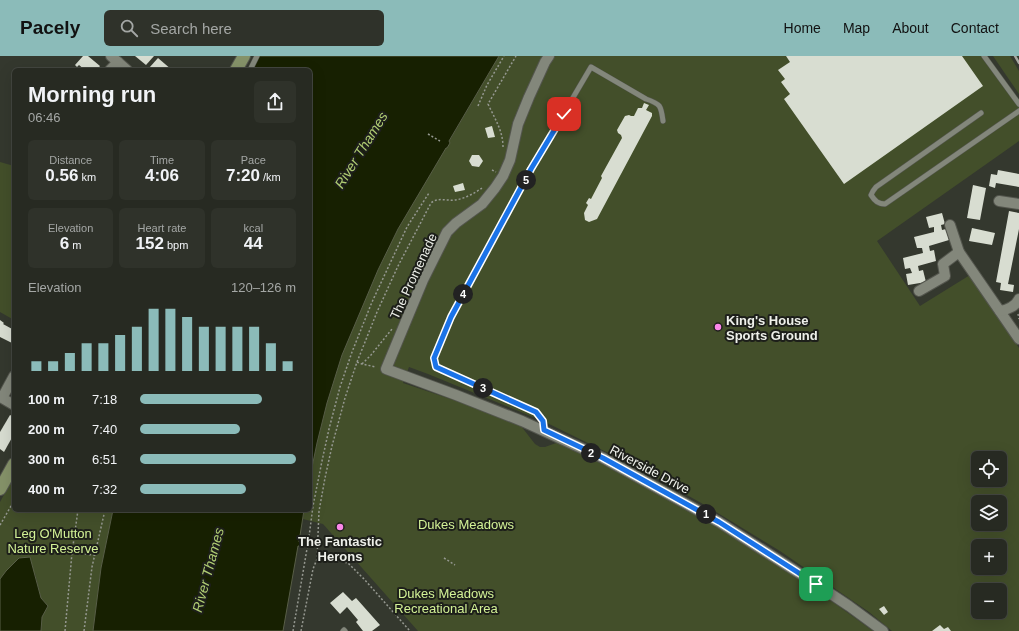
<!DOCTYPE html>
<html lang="en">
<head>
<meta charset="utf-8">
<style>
	body { margin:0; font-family:Arial,sans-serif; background:#2f322a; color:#f1f3f6; height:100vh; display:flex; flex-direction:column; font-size:15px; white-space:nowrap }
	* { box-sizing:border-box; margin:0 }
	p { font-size:13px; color:#a4a7a5 }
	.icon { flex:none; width:22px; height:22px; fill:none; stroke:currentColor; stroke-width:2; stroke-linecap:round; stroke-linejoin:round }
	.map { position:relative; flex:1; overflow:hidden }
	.sheet { position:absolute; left:12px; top:12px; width:300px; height:444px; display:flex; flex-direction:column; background:#272a22; border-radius:6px; box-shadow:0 4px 16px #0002,0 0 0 1px #434640 }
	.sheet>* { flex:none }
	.fabs { position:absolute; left:971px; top:395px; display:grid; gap:8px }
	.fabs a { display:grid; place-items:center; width:36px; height:36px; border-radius:6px; background:#272a22; box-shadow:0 4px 16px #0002,0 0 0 1px #434640; font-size:20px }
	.pin { position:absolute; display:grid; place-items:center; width:34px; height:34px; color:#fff; margin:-17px; border-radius:8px; box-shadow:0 2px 6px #0006 }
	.km { position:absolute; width:20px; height:20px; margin:-10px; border-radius:50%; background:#222; color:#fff; font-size:11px; line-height:20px; text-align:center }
	.round { display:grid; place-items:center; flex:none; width:42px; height:42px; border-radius:6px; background:#2f322a }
	.headline { display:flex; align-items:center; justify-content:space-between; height:68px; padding:0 16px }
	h1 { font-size:22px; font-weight:700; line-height:30px }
	.stats { display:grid; grid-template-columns:repeat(3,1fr); gap:6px; height:68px; padding:4px 16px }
	.stats div { display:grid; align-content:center; border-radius:6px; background:#2f322a; text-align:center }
	.stats b { font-size:17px; font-weight:700 }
	.stats small { font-size:11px; font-weight:400 }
	.stats p { font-size:11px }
	.chart { height:112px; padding:8px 16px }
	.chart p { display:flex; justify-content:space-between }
	.chart svg { width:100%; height:72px; margin-top:4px; stroke:#8bbbb9; stroke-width:6 }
	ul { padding:0 16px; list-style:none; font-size:13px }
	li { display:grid; grid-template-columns:64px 48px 1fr; align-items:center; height:30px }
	li i { height:10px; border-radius:5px; background:#8bbbb9 }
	header { display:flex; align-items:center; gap:24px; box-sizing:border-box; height:56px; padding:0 20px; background:#8bbbb9; color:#111 }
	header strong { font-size:19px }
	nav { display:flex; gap:22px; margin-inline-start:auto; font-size:14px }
	.search { width:280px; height:36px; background:#2f322a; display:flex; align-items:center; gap:10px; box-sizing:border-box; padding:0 14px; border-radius:6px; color:#a4a7a5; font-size:15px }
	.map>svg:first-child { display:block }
	.green { fill:#434f2a; fill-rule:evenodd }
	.water { fill:#172001; stroke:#585e47 }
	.building { fill:#d8ddd1 }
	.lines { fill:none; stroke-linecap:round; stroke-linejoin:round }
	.lane-casing { stroke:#53554d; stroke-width:6 }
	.street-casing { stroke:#53554d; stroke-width:12 }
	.secondary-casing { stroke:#53554d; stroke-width:14 }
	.path { stroke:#959890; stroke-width:1.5; stroke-dasharray:2 2; stroke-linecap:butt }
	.lane { stroke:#83877b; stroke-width:5 }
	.street { stroke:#83877b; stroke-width:10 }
	.secondary { stroke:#859269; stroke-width:12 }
	.rail { stroke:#a8aaa3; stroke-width:2.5 }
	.route-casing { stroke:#fff; stroke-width:8 }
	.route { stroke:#1a73e8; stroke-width:5 }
	.poi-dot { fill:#fa87e7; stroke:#1d1f1a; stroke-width:1.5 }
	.labels { text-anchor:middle; stroke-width:4; stroke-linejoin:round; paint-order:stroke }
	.street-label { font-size:13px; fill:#eef0ea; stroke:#1d1f1a }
	.poi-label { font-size:13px; font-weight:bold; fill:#eef0ea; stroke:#1d1f1a; text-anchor:start }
	.park-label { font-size:13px; fill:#d3f296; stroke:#1d1f1a }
	.water-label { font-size:14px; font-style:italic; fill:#b0cd73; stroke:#1d1f1a }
</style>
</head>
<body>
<header>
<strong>Pacely</strong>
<div class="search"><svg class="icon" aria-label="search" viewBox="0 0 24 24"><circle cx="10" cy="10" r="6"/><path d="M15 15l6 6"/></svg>Search here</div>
<nav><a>Home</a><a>Map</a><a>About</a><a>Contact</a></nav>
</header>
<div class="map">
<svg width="1019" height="575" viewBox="0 0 1019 575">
	<rect width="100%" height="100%" fill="#34382e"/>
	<!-- green -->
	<g class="green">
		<path d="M499 0H983L1019 49V85L877 185 920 250 970 219 1019 292V575H892L869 556 780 495 703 448 637 411 543 365 428 318 409 311 403 327 489 356 521 370 535 388 540 391H545L559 386 637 426 717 470 812 531 873 575H418L323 468 303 463 304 454H310V421L313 404 327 347 342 299 378 214 398 173ZM978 402H1000V424H978ZM978 446H1000V468H978ZM978 490H1000V512H978ZM978 534H1000V556H978Z"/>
		<polygon points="993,0 1010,0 1019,15 1019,38"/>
		<polygon points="0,106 14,110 14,264 0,256"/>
		<polygon points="14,421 14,454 113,454 101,512 93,575 41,575 42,561 48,550 41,542 35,517 0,523 0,446"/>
	</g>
	<!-- water -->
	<g class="water">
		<polygon points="259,0 499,0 449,85 450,87 447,92 446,92 398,173 378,214 342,299 327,347 317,387 310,421 310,14 252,14"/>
		<polygon points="113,454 304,454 299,486 302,487 301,490 298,490 283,575 93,575 101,512"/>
		<polygon points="30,501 41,542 48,550 42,561 41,575 0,575 0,523 6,515 19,502"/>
	</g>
	<!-- building -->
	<g class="building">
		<polygon points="83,0 88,0 100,10 97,14 85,14 79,9 77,11 75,9"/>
		<polygon points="135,0 154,0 146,9"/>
		<polygon points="786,0 962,0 983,30 844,128 784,43 790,38 781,26 785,23 778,14 790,6"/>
		<polygon points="158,2 172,14 151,14 149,12"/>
		<polygon points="644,47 649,49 646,54 652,57 652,60 597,163 589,166 585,164 584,157 588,149 586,147 589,142 591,143 602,122 601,120 622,82 621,79 618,77 617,74 625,60 629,59 631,60 634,60 638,52 642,52"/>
		<polygon points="492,70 495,81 488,82 485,72"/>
		<polygon points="472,99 479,99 483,105 479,111 472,110 469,105"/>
		<polygon points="998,114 1019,118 1019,131 996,127 995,132 989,130 991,118 997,119"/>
		<polygon points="463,127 465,134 455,136 453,130"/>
		<polygon points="973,129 986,132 980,164 967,162"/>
		<polygon points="1009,155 1019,157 1019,173 1008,228 1014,229 1013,236 1000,234 1001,227 996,226"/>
		<polygon points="942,157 945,168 941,169 942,174 946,173 949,184 929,190 930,195 934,194 936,205 918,210 919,215 923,214 926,226 908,229 906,218 912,217 910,212 905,213 903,202 923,197 922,192 917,192 914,181 934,176 934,171 929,172 926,161"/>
		<polygon points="972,172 995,177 992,189 969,185"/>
		<polygon points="0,264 4,267 3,268 14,274 14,288 0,281"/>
		<polygon points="10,359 14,361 14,378 4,396 0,393 0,376"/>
		<polygon points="343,536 352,545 356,542 380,569 372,575 363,575 356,566 358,564 347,551 340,558 330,547"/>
		<polygon points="884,550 888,556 884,559 879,553"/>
		<polygon points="940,569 944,573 948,571 951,575 932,575"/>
	</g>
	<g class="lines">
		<defs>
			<g id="lane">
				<polyline points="984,0 1019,48"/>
				<polyline points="250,14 257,0"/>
				<path d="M981 57 876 131 873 135 871 139C875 145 878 148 885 148L1019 55"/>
				<path d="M544 374 543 365 536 356 436 311 434 302 451 261 531 113 591 11 646 43C661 48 661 50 663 65"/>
				<polyline points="343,575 344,574 345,575"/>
			</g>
			<g id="street">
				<polyline points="111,0 127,14"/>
				<polyline points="549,0 545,6 529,41 518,68 510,104 503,120 495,132 482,148 456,167 447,176 423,224 386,313 456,339 522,365 603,402 719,466 816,528 849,550 883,575"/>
				<polyline points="110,14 118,6"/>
				<polyline points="999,145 1019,148"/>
				<polyline points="950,169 959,196 1019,283"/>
				<polyline points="919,235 945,220 943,208 959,196"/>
				<path d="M1000 255C1007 254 1016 250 1019 243"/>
				<polyline points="14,320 2,342 14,349"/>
			</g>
			<g id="secondary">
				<polyline points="236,14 244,0"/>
				<polyline points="0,433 14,408"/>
			</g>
		</defs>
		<!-- lane casing -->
		<use href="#lane" class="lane-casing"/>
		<!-- street casing -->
		<use href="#street" class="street-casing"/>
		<!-- secondary casing -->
		<use href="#secondary" class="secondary-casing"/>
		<!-- path -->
		<g class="path">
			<polyline points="478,50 487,29 504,0"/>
			<polyline points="428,78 440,85"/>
			<path d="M503 91C503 75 495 63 488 48L516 0"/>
			<polyline points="492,114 496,116"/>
			<polyline points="1018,258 1019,263"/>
			<polyline points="357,306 362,308 376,311"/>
			<polyline points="362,308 371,299 392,273"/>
			<polyline points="0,469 14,445"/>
			<polyline points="73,497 95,499"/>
			<polyline points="444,502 455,509"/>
			<polyline points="317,503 334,504 348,507 364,523 410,575"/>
			<polyline points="65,575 72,497 78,454"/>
			<polyline points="84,575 92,511 105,454"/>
			<polyline points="293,575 309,481 313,450 322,405 329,373 340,331 352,296 372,246 407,171 429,137"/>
			<path d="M301 575 313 513 317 503 319 455 325 422 332 390 345 342 357 306 377 256 398 210 431 147C438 141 446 145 455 144 464 143 475 137 482 132"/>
		</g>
		<!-- lane -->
		<use href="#lane" class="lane"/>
		<!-- street -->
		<use href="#street" class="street"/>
		<!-- secondary -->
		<use href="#secondary" class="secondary"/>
		<!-- rail -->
		<polyline class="rail" points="1015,0 1019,7"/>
	</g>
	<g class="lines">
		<defs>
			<polyline id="route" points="564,58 531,113 451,261 434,302 436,311 536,356 543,365 544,374 603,402 719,466 816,528"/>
		</defs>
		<!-- route casing -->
		<use href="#route" class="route-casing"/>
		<!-- route -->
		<use href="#route" class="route"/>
	</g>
	<!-- markers -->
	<g class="poi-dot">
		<circle cx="718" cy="271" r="4"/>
		<circle cx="340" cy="471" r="4"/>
	</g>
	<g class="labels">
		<!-- street labels -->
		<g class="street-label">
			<text transform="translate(413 220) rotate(-65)" y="5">The Promenade</text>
			<text transform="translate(650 413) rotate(28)" y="5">Riverside Drive</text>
		</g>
		<!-- poi labels -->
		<g class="poi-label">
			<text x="726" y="269">King's House<tspan x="726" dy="15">Sports Ground</tspan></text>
			<text x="340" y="490" text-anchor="middle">The Fantastic<tspan x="340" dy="15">Herons</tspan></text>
		</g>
		<!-- park labels -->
		<g class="park-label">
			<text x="466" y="473">Dukes Meadows</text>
			<text x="53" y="482">Leg O'Mutton<tspan x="53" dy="15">Nature Reserve</tspan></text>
			<text x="446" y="542">Dukes Meadows<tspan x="446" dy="15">Recreational Area</tspan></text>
		</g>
		<!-- water labels -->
		<g class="water-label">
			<text transform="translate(361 94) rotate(-58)" y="5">River Thames</text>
			<text transform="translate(208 514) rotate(-75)" y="5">River Thames</text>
		</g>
	</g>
</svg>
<div class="fabs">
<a><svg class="icon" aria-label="locate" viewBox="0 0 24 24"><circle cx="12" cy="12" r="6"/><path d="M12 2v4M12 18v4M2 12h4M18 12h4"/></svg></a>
<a><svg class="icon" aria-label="layers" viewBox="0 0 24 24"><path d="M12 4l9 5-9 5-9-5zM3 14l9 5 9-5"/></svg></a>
<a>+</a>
<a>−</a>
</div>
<div class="pin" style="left:816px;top:528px;background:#1e9e55"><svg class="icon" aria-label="arrive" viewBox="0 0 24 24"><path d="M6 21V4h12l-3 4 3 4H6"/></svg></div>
<div class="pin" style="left:564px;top:58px;background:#d93025"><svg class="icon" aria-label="check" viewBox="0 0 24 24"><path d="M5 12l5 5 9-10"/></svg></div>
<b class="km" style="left:706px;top:458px">1</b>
<b class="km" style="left:591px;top:397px">2</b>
<b class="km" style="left:483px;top:332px">3</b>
<b class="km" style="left:463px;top:238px">4</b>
<b class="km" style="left:526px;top:124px">5</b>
<section class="sheet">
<div class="headline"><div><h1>Morning run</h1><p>06:46</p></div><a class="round"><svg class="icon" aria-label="share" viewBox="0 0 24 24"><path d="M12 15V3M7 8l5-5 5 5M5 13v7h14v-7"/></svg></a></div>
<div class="stats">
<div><p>Distance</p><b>0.56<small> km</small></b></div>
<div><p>Time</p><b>4:06</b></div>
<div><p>Pace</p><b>7:20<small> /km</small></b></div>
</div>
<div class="stats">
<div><p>Elevation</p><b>6<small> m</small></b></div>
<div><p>Heart rate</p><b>152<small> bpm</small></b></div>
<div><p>kcal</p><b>44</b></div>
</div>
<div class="chart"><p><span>Elevation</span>120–126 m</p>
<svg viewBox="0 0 160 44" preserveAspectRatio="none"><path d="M5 44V38M15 44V38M25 44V33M35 44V27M45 44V27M55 44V22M65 44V17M75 44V6M85 44V6M95 44V11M105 44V17M115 44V17M125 44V17M135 44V17M145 44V27M155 44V38"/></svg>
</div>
<ul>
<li><b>100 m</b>7:18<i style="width:78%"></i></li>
<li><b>200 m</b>7:40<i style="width:64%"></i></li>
<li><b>300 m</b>6:51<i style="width:100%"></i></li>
<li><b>400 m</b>7:32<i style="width:68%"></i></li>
</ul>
</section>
</div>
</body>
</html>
